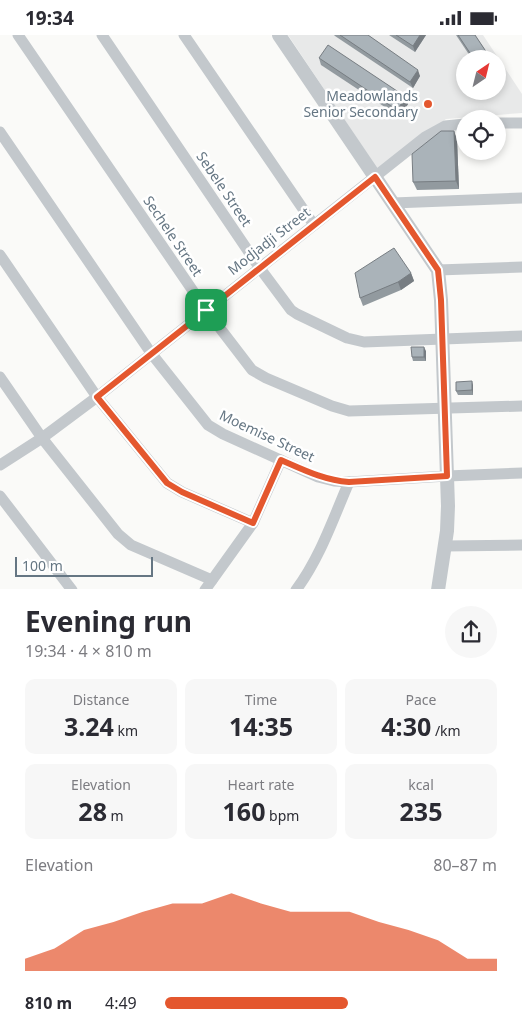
<!DOCTYPE html>
<html lang="en">
<head>
<meta charset="utf-8">
<style>
	body { margin:0; font-family:"Noto Sans",sans-serif; background:#f7f7f7; color:#2b2b33; height:100vh; display:flex; flex-direction:column; font-size:19px; white-space:nowrap }
	* { box-sizing:border-box; margin:0 }
	p { font-size:16px; color:#7c7c81 }
	.icon { flex:none; width:28px; height:28px; fill:none; stroke:currentColor; stroke-width:2; stroke-linecap:round; stroke-linejoin:round }
	.map { position:relative; height:554px; overflow:hidden }
	.details { display:flex; flex-direction:column; background:#fff; flex:1 }
	.details>* { flex:none }
	.needle { width:32px; rotate:35deg }
	.buttons { position:absolute; left:456px; top:15px; display:grid; gap:10px }
	.buttons a { display:grid; place-items:center; width:50px; height:50px; border-radius:50%; background:#fff; box-shadow:0 2px 8px #0003; font-size:25px }
	.scale { position:absolute; left:15px; bottom:12px; width:138px; box-sizing:border-box; padding-left:5px; border:2px solid #657683; border-top:0; font-size:14px; line-height:18px; white-space:nowrap; color:#657683; -webkit-text-stroke:4px #fff; paint-order:stroke }
	.pin { position:absolute; display:grid; place-items:center; width:42px; height:42px; color:#fff; margin:-21px; border-radius:10px; box-shadow:0 2px 8px #0006 }
	.round { display:grid; place-items:center; flex:none; width:52px; height:52px; border-radius:26px; background:#f7f7f7 }
	.summary { display:flex; align-items:center; justify-content:space-between; height:85px; padding:0 25px }
	h1 { font-size:28px; font-weight:700; line-height:38px }
	.stats { display:grid; grid-template-columns:repeat(3,1fr); gap:8px; height:85px; padding:5px 25px }
	.stats div { display:grid; align-content:center; border-radius:10px; background:#f7f7f7; text-align:center }
	.stats b { font-size:25px; font-weight:700 }
	.stats small { font-size:14px; font-weight:400 }
	.stats p { font-size:14px }
	.chart { height:140px; padding:10px 25px }
	.chart p { display:flex; justify-content:space-between }
	.chart svg { width:100%; height:90px; margin-top:5px; fill:#e4572e; opacity:.7 }
	ul { padding:0 25px; list-style:none; font-size:16px }
	li { display:grid; grid-template-columns:80px 60px 1fr; align-items:center; height:38px }
	li i { height:12px; border-radius:6px; background:#e4572e }
	.status { display:flex; justify-content:space-between; align-items:center; height:35px; padding:0 25px; background:#fff; direction:ltr }
	.status svg { height:14px; fill:currentColor }
	.map>svg:first-child { display:block }
	.built { fill:#e8e9e9; fill-rule:evenodd }
	.lines { fill:none; stroke-linecap:round; stroke-linejoin:round }
	.minor { stroke:#c3c8cc; stroke-width:11 }
	.tertiary { stroke:#c3c8cc; stroke-width:14 }
	.wall { fill:#929a9f }
	.shaded-wall { fill:#777d82 }
	.building { fill:#aab3b9; stroke:#777d82 }
	.route-casing { stroke:#fff; stroke-width:10 }
	.route { stroke:#e4572e; stroke-width:6 }
	.poi-dot { fill:#e4572e; stroke:#fff; stroke-width:2 }
	.labels { text-anchor:middle; stroke-width:5; stroke-linejoin:round; paint-order:stroke }
	.poi-label { font-size:14px; fill:#657683; stroke:#fff; text-anchor:end }
	.street-label { font-size:14px; fill:#657683; stroke:#fff }
</style>
</head>
<body>
<div class="status"><b>19:34</b><svg viewBox="0 0 49 12"><path d="M0 12V9h3v3zM5 12V6h3v6zM10 12V3h3v9zM15 12V0h3v12zM26 1h20v11H26zM47 4h2v5h-2z"/></svg></div>
<div class="map">
<svg width="522" height="555" viewBox="0 0 522 555">
	<rect width="100%" height="100%" fill="#fafaf8"/>
	<!-- built -->
	<path class="built" d="M288 0H483L522 59V78L446 84 378 135ZM465 24H498V56H465Z"/>
	<g class="lines">
		<!-- minor -->
		<g class="minor">
			<polyline points="18,0 206,275 252,335 266,343 332,371 349,376 522,371"/>
			<polyline points="102,0 259,232 291,275 297,279 347,303 364,307 522,301"/>
			<polyline points="184,0 314,190"/>
			<polyline points="498,88 522,88"/>
			<polyline points="0,97 151,318 208,390 223,399 318,442 334,446 349,447 447,441 522,438"/>
			<polyline points="393,168 522,163"/>
			<polyline points="0,220 97,362 167,448 182,457 253,488"/>
			<polyline points="438,235 522,232"/>
			<polyline points="0,342 42,403 118,499 131,510 212,545"/>
			<polyline points="0,430 42,403 97,362 425,102 445,91 465,89"/>
			<polyline points="0,461 72,555"/>
			<polyline points="445,511 522,510"/>
			<polyline points="205,555 253,488 281,425"/>
			<path d="M296 555C320 523 333 484 349 447"/>
		</g>
		<!-- tertiary -->
		<polyline class="tertiary" points="279,0 438,235 441,265 448,471 447,496 438,555"/>
	</g>
	<!-- wall -->
	<g class="wall">
		<polygon points="334,0 368,0 420,41 413,53 335,1"/>
		<polygon points="389,0 426,0 415,17"/>
		<polygon points="456,0 475,0 491,24 472,24"/>
		<polygon points="319,23 408,69 400,82 321,30"/>
		<polygon points="454,96 457,105 459,154 417,155 413,147"/>
		<polygon points="411,238 414,246 401,255 363,271 360,263"/>
		<polygon points="426,316 426,326 413,326 412,322"/>
		<polygon points="473,350 473,360 458,360 456,356"/>
	</g>
	<!-- shaded-wall -->
	<g class="shaded-wall">
		<polygon points="420,0 426,0 415,17 413,11"/>
		<polygon points="418,35 420,41 413,53 410,47"/>
		<polygon points="500,37 503,43 498,47 498,39"/>
		<polygon points="406,62 408,69 400,82 397,75"/>
		<polygon points="454,96 457,105 459,154 456,146"/>
		<polygon points="411,238 414,246 401,255 398,247"/>
		<polygon points="424,312 426,316 426,326 424,322"/>
		<polygon points="472,346 473,350 473,360 472,355"/>
	</g>
	<!-- building -->
	<g class="building">
		<polygon points="340,0 368,0 418,35 410,47"/>
		<polygon points="396,0 420,0 413,11"/>
		<polygon points="458,0 475,0 491,24 474,24"/>
		<polygon points="328,10 406,62 397,75 319,23"/>
		<polygon points="498,33 500,37 498,39"/>
		<polygon points="441,96 454,96 456,146 413,147 412,119"/>
		<polygon points="394,213 411,238 398,247 360,263 355,238"/>
		<polygon points="411,312 424,312 424,322 412,322"/>
		<polygon points="472,346 472,355 456,356 456,347"/>
	</g>
	<g class="lines">
		<defs>
			<path id="route" d="M375 142 438 235 441 265 447 441 349 447C324 445 304 435 281 425L253 488 182 457 167 448 97 362Z"/>
		</defs>
		<!-- route casing -->
		<use href="#route" class="route-casing"/>
		<!-- route -->
		<use href="#route" class="route"/>
	</g>
	<!-- markers -->
	<circle class="poi-dot" cx="428" cy="69" r="5"/>
	<g class="labels">
		<!-- poi labels -->
		<g class="poi-label">
			<text x="418" y="66">Meadowlands<tspan x="418" dy="16">Senior Secondary</tspan></text>
		</g>
		<!-- street labels -->
		<g class="street-label">
			<text transform="translate(224 154) rotate(56)" y="5">Sebele Street</text>
			<text transform="translate(173 201) rotate(56)" y="5">Sechele Street</text>
			<text transform="translate(269 206) rotate(-38)" y="5">Modjadji Street</text>
			<text transform="translate(267 401) rotate(25)" y="5">Moemise Street</text>
		</g>
	</g>
</svg>
<div class="buttons">
<a><svg class="needle" viewBox="-14 -14 28 28"><path d="M0-13l5 13h-10z" fill="#e53935"/><path d="M0 13l5-13h-10z" fill="#7c7c81"/></svg></a>
<a><svg class="icon" aria-label="locate" viewBox="0 0 24 24"><circle cx="12" cy="12" r="6"/><path d="M12 2v4M12 18v4M2 12h4M18 12h4"/></svg></a>
</div>
<div class="scale">100 m</div>
<div class="pin" style="left:206px;top:275px;background:#1e9e55"><svg class="icon" aria-label="arrive" viewBox="0 0 24 24"><path d="M6 21V4h12l-3 4 3 4H6"/></svg></div>
</div>
<section class="details">
<div class="summary"><div><h1>Evening run</h1><p>19:34 · 4 × 810 m</p></div><a class="round"><svg class="icon" aria-label="share" viewBox="0 0 24 24"><path d="M12 15V3M7 8l5-5 5 5M5 13v7h14v-7"/></svg></a></div>
<div class="stats">
<div><p>Distance</p><b>3.24<small> km</small></b></div>
<div><p>Time</p><b>14:35</b></div>
<div><p>Pace</p><b>4:30<small> /km</small></b></div>
</div>
<div class="stats">
<div><p>Elevation</p><b>28<small> m</small></b></div>
<div><p>Heart rate</p><b>160<small> bpm</small></b></div>
<div><p>kcal</p><b>235</b></div>
</div>
<div class="chart"><p><span>Elevation</span>80–87 m</p>
<svg viewBox="0 0 160 44" preserveAspectRatio="none"><path d="M0 44V38L10 33L20 24L30 20L40 15L50 11L60 11L70 6L80 11L90 15L100 15L110 15L120 20L130 24L140 29L150 38L160 38V44z"/></svg>
</div>
<ul>
<li><b>810 m</b>4:49<i style="width:55%"></i></li>
</ul>
</section>
</body>
</html>
